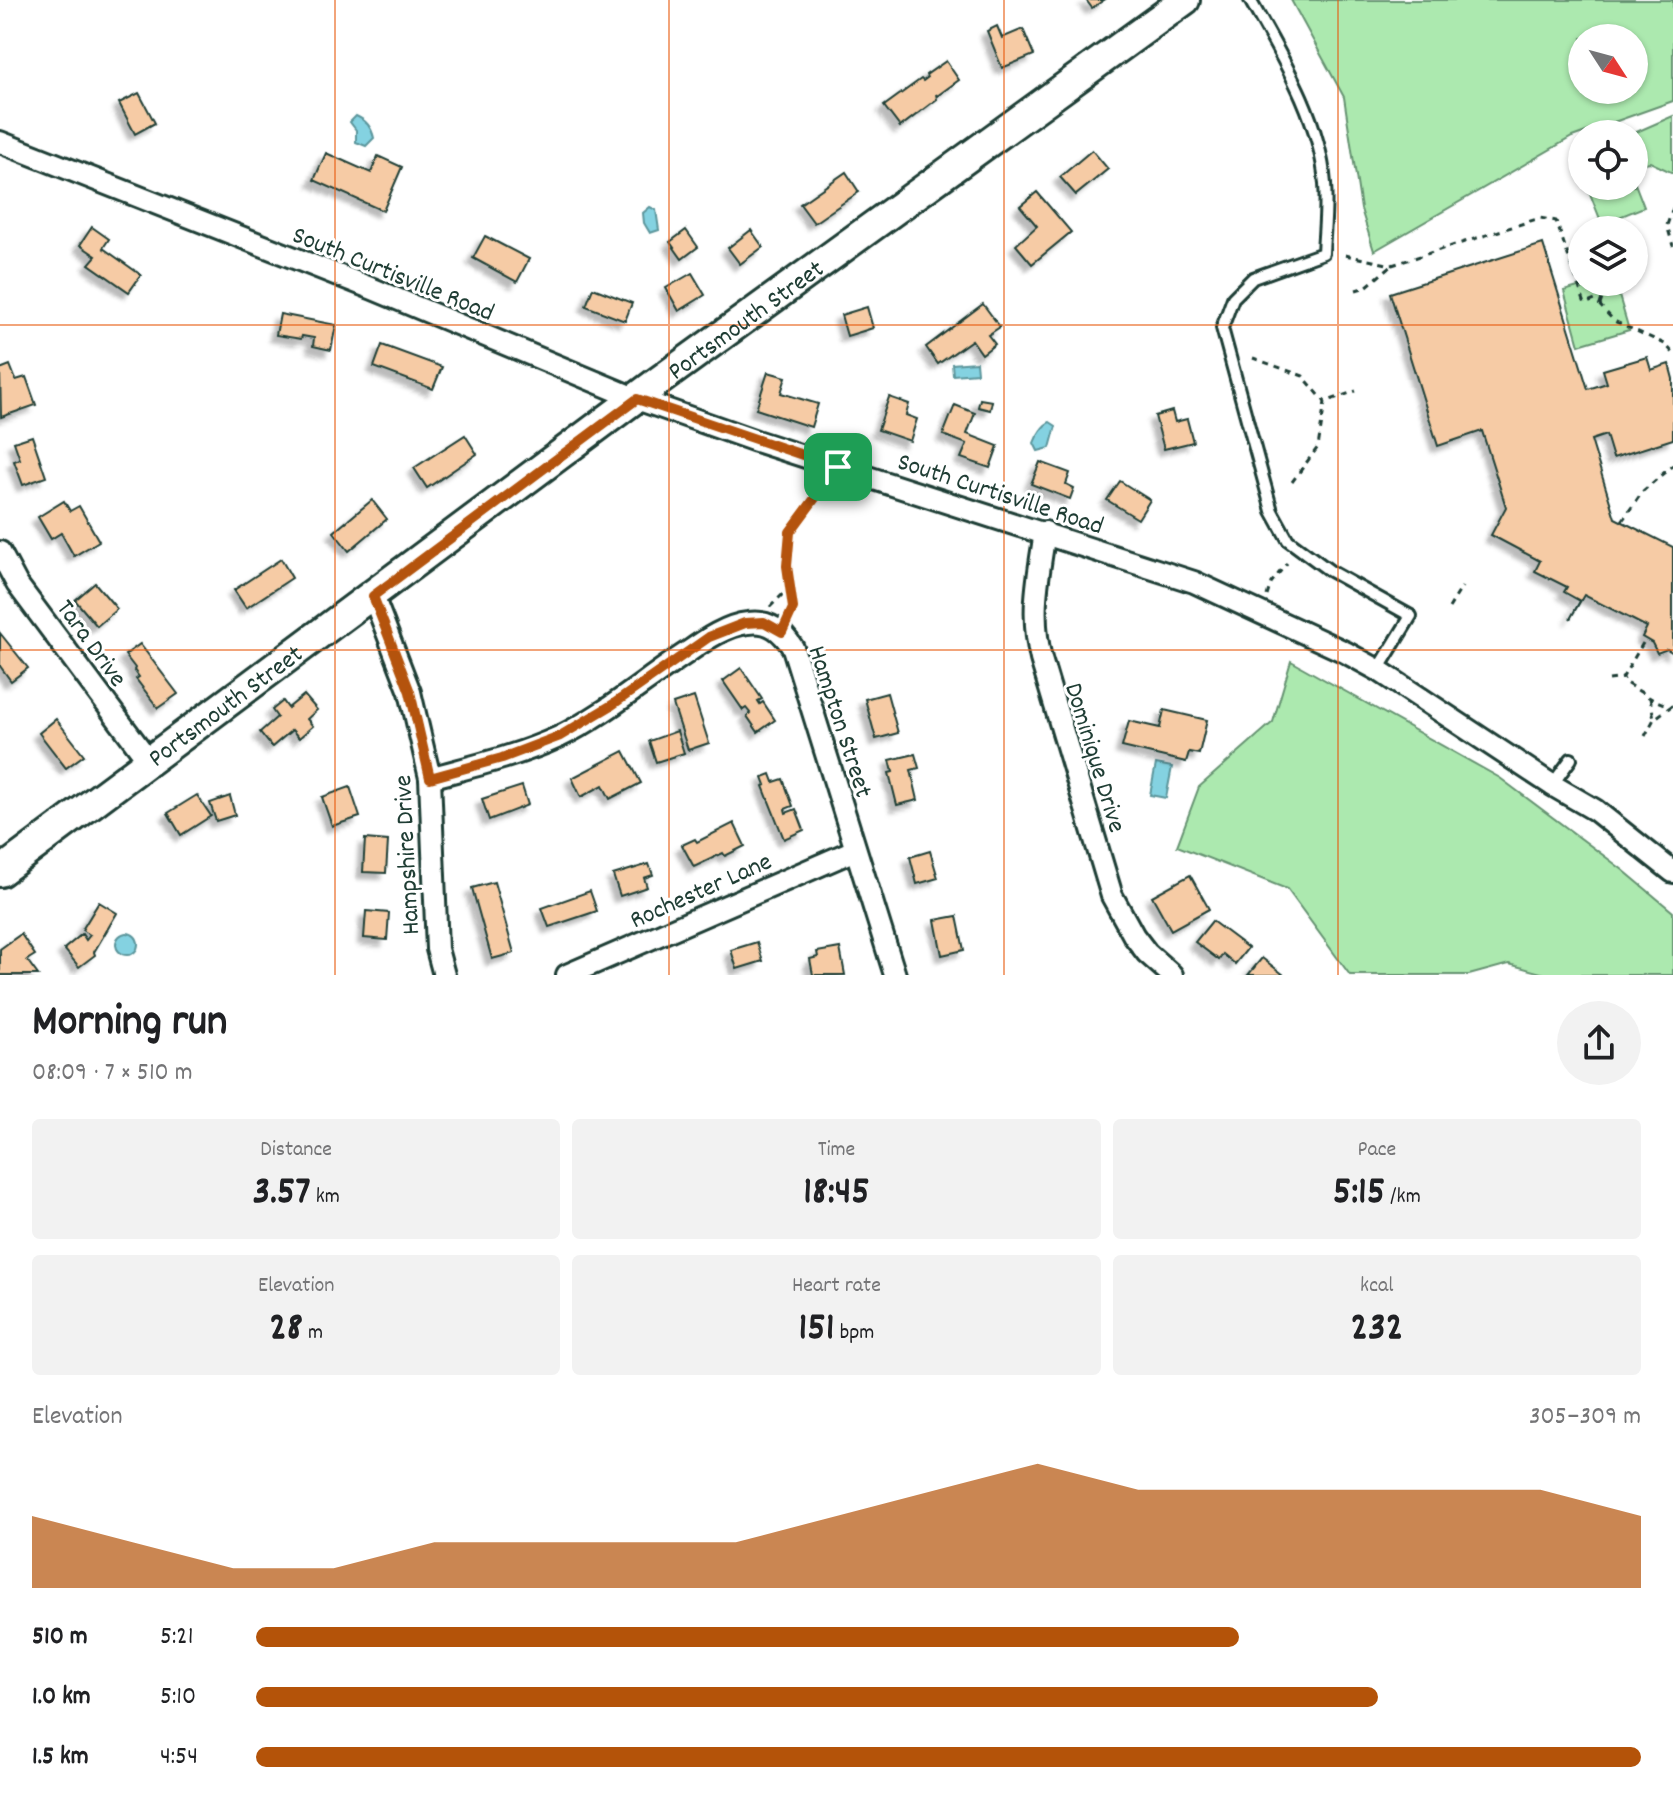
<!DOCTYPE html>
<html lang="en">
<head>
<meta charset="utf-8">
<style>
	body { margin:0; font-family:Dekko,sans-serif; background:#f2f2f2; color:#202124; height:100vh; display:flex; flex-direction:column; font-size:30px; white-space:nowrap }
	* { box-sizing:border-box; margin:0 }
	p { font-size:26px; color:#757577 }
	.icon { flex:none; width:44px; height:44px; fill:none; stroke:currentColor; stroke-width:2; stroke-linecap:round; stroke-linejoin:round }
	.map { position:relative; height:975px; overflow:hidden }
	.panel { display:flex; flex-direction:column; background:#fff; flex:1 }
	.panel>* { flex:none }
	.needle { width:52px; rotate:126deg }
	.tools { position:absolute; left:1568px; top:24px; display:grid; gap:16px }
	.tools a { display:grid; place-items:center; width:80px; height:80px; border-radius:50%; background:#fff; box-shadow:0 2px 6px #0004; font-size:40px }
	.pin { position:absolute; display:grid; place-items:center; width:68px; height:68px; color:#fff; margin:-34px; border-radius:16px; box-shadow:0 4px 12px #0006 }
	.round { display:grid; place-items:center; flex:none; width:84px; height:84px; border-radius:42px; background:#f2f2f2 }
	.headline { display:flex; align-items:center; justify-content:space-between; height:136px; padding:0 32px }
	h1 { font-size:44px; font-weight:800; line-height:60px }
	.metrics { display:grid; grid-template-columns:repeat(3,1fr); gap:12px; height:136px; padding:8px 32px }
	.metrics div { display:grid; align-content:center; border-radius:8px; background:#f2f2f2; text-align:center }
	.metrics b { font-size:40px; font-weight:800 }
	.metrics small { font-size:22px; font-weight:400 }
	.metrics p { font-size:22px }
	.chart { height:224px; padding:16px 32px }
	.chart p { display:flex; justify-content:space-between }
	.chart svg { width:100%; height:144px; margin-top:8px; fill:#b45309; opacity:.7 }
	ul { padding:0 32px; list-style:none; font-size:26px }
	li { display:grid; grid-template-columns:128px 96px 1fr; align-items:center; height:60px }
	li i { height:20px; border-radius:10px; background:#b45309 }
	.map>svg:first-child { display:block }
	.green { fill:#ace9af; stroke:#669372; stroke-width:2; fill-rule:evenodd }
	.water { fill:#84d2e1; stroke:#5c969c; stroke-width:2 }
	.building { fill:#f6cba5; stroke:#1f3d34; stroke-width:2; filter:url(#shadow) }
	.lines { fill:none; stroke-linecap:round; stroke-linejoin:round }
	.lane-casing { stroke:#1f3d34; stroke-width:16 }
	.street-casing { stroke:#1f3d34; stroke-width:26 }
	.secondary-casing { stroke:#1f3d34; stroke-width:34 }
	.path { stroke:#1f3d34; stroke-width:3; stroke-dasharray:6 6; stroke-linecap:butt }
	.lane { stroke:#fff; stroke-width:10 }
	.street { stroke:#fff; stroke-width:20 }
	.secondary { stroke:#fff; stroke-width:28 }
	.route-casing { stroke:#fff; stroke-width:16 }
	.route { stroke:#b45309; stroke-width:10 }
	.grid { fill:none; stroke:#e8590c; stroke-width:2; stroke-opacity:0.55 }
	.labels { text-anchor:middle; stroke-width:6; stroke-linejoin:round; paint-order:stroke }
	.street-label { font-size:26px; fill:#1f3d34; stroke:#fff }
</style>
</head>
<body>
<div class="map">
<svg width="1673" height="975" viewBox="0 0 1673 975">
	<defs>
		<filter id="shadow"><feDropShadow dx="-6" dy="6" stdDeviation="2" flood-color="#0004"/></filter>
	</defs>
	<rect width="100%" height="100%" fill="#fff"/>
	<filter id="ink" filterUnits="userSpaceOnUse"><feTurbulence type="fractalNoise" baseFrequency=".0125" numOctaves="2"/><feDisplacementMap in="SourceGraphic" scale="16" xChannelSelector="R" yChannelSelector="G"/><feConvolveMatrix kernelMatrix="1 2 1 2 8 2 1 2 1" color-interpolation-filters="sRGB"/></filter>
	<g filter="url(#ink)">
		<!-- green -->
		<g class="green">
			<path d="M1291 0H1673V101L1572 137 1374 251 1361 209 1344 97ZM1634 38V90H1582V38Z"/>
			<polygon points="1673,116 1673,173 1650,162 1634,165 1632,134"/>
			<polygon points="1634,181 1644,207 1602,224 1587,186 1634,186"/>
			<polygon points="1596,282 1615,282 1629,330 1579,345 1564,291"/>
			<polygon points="1291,661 1500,778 1623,870 1673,912 1673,975 1548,975 1509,964 1469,975 1350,975 1287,889 1177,846 1199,787 1273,722"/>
		</g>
		<!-- water -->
		<g class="water">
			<path d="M356 116C366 120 372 129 374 138L366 146 356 142V130L350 122Z"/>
			<polygon points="650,207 656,210 659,230 650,233 644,223 643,213"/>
			<polygon points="976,362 977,373 953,375 952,364"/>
			<path d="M1050 422 1056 426 1050 448 1038 451 1034 443C1037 435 1043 425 1050 422Z"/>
			<polygon points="1156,764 1172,767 1166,798 1150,795"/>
			<circle cx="127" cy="944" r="11"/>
		</g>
		<!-- building -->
		<g class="building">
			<polygon points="1086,0 1104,0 1092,8"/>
			<polygon points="997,26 1002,38 1023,29 1034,55 1002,68 987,31"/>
			<polygon points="946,61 959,80 937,96 936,94 937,99 900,127 884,106 921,79 923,81 927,78 926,75"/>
			<polygon points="139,93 155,123 135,134 119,103"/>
			<polygon points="1092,150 1108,169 1076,195 1060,177"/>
			<polygon points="326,153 371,173 378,156 402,167 383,211 314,180"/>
			<polygon points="846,172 859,192 814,223 800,204"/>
			<polygon points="1037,192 1071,232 1032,264 1016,245 1037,226 1020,206"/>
			<polygon points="92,227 109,239 103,248 141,275 129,292 89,264 96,256 80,245"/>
			<polygon points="686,230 698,247 682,259 670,242"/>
			<polygon points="751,230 763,247 740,264 728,248"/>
			<polygon points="485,236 529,259 517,282 473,258"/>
			<polygon points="1543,244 1588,389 1607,383 1603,370 1647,357 1651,370 1669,364 1673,379 1673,439 1613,458 1606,435 1591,440 1615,518 1673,547 1673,653 1667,649 1657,653 1652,643 1642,637 1647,627 1584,595 1570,619 1580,601 1564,592 1567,587 1535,571 1540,561 1491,535 1506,507 1482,431 1438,446 1390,293"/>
			<polygon points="692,273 705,295 679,311 666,288"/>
			<polygon points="593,288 632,303 625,321 586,306"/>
			<polygon points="983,304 1000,327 988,335 995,344 982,354 972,340 938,364 926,347"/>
			<polygon points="867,307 873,328 847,336 841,315"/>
			<polygon points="280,314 336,325 331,350 313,346 314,338 302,336 301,339 276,335"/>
			<polygon points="382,345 442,367 433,389 374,367"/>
			<polygon points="10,365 16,380 26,377 36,405 1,417 0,369"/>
			<polygon points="768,372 786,377 781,393 818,404 811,427 756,409"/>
			<polygon points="889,397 909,404 906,415 917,419 910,441 878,430"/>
			<polygon points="980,399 992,401 990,410 978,407"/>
			<polygon points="955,405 975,413 967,434 998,446 990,468 961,458 967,444 943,435"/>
			<polygon points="1172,411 1175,422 1187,419 1193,442 1164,449 1155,416"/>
			<polygon points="465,435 477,454 427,488 414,468"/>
			<polygon points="32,436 46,477 23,485 14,461 20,459 14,442"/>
			<polygon points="1040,462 1070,473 1066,484 1074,488 1070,499 1031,484"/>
			<polygon points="1120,481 1150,500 1138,519 1107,500"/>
			<polygon points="372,500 387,519 349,551 334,532"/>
			<polygon points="64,501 70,511 79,506 99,541 74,556 61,533 51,539 38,517"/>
			<polygon points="281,559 292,578 246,608 234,590"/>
			<polygon points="95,583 117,609 97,626 75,600"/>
			<polygon points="0,633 28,668 11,681 0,666"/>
			<polygon points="140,644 178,694 158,708 136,679 139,677 134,670 135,668 125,655"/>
			<polygon points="741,668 762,699 758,701 760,704 763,702 775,720 758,732 747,716 750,713 746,708 743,710 723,681"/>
			<polygon points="887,693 898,733 876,739 865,699"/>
			<polygon points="304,695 317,710 307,719 313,726 299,738 292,730 272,747 260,732 277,717 272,710 283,701 288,708"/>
			<polygon points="694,697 709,743 688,750 673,704"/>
			<polygon points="1164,710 1207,720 1199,754 1189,752 1186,762 1122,747 1129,721 1160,728"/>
			<polygon points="56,719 84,755 66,768 39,733"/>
			<polygon points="677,731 684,753 656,762 649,741"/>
			<polygon points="624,751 641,783 610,799 603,785 581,797 572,778"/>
			<polygon points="915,754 919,768 911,770 918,800 897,805 889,773 893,772 890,760"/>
			<polygon points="771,774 774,782 783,779 793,806 785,809 786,813 796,809 804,830 784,839 763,786 766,785 763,777"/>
			<polygon points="522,786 528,805 489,820 482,799"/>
			<polygon points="350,787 360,817 332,826 322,797"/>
			<polygon points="197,795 211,816 181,835 168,813"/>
			<polygon points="230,796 235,815 216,821 210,803"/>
			<polygon points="734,823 745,846 725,856 723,853 694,867 682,845 695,839 697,842"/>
			<polygon points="365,839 388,841 386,873 363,872"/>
			<polygon points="930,851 938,878 917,884 910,857"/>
			<polygon points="649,864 653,875 644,878 647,887 620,896 613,875"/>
			<polygon points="1190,875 1209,909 1171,930 1152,896"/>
			<polygon points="494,882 514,953 492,959 472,888"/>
			<polygon points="590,891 597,911 549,927 542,908"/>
			<polygon points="99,902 117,913 94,952 95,955 79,967 64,949 82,934 86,940 90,935 82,930"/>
			<polygon points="366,911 389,913 387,940 364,938"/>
			<polygon points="957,916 964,950 942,955 935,920"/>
			<polygon points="1212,921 1248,948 1235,964 1223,954 1219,960 1195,942"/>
			<polygon points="21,934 35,955 27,960 38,975 0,975 0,949"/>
			<polygon points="757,942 763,961 737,969 731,950"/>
			<polygon points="840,948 845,975 813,975 810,959 818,957 817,952"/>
			<polygon points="1262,958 1284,975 1248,975"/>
		</g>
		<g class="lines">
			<defs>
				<g id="lane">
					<path d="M1250 0C1282 57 1320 118 1325 184 1327 207 1324 230 1323 253L1253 278 1233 298 1222 328 1272 511 1288 540 1330 571 1411 616 1378 670"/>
					<polyline points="1552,785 1571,759"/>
				</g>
				<g id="street">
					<polyline points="0,142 373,289 637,399 756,441 1194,582 1345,652 1378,670 1552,785 1595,810 1673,872"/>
					<path d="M1045 532C1038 578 1030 613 1041 659L1112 896 1134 936 1147 953 1172 975"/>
					<polyline points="0,552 17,584 149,761"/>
					<polyline points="373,596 410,692 430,778 437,949 444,975"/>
					<path d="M430 778C473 766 518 756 559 737 605 715 645 680 688 652 705 640 727 625 748 623 770 620 782 631 793 648L895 975"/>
					<polyline points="567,975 855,850"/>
				</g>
				<g id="secondary">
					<path id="s1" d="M0 872 656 383 1185 0"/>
				</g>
			</defs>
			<!-- lane casing -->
			<use href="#lane" class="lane-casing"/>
			<!-- street casing -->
			<use href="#street" class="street-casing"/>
			<!-- secondary casing -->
			<use href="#secondary" class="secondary-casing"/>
			<!-- path -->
			<g class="path">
				<polyline points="1673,208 1667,225 1673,246"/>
				<polyline points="1607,222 1609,230"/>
				<polyline points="1345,255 1392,265 1540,218 1556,221 1585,304 1595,300 1614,321 1665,344 1673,353"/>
				<polyline points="1356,290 1366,287 1392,265"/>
				<polyline points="1600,305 1607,282"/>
				<polyline points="1253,358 1303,376 1325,402"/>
				<polyline points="1292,482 1318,447 1325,402 1356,391"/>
				<polyline points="1622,521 1643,491 1673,465"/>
				<polyline points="1267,596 1271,583 1287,563"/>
				<polyline points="770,607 790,587"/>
				<polyline points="1449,608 1462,587"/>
				<path d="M789 618C795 601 789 585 787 568 785 528 803 513 826 483"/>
				<polyline points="1643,643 1623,677 1624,682 1652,699 1669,706"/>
				<polyline points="1609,680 1624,678"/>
				<polyline points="1650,698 1654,718"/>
				<polyline points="1645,736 1654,719 1673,705"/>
			</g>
			<!-- lane -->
			<use href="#lane" class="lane"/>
			<!-- street -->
			<use href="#street" class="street"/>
			<!-- secondary -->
			<use href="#secondary" class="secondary"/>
		</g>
	</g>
	<g class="lines" filter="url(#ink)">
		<defs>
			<polygon id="route" points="637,399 838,467 790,532 787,566 793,608 782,632 764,622 745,623 709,637 612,705 560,736 502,758 430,778 410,692 373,596"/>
		</defs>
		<!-- route casing -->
		<use href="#route" class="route-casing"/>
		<!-- route -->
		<use href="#route" class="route"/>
	</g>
	<!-- grid -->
	<path class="grid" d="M335 0V975M669 0V975M1004 0V975M1338 0V975M0 325H1673M0 650H1673"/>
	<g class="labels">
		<!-- street labels -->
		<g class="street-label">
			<text transform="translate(394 272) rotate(22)" y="9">South Curtisville Road</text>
			<text dy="9" stroke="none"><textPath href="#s1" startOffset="928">Portsmouth Street</textPath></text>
			<text transform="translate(1001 492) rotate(18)" y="9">South Curtisville Road</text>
			<text transform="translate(93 642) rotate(54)" y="9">Tara Drive</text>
			<text dy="9" stroke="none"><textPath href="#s1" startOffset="280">Portsmouth Street</textPath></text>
			<text transform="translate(842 721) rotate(72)" y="9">Hampton Street</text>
			<text transform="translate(1097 757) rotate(73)" y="9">Dominique Drive</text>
			<text transform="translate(405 855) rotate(-93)" y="9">Hampshire Drive</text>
			<text transform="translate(700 889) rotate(-24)" y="9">Rochester Lane</text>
		</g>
	</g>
</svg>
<div class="tools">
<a><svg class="needle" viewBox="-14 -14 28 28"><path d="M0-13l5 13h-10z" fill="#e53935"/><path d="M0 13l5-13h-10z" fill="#757577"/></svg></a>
<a><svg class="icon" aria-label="locate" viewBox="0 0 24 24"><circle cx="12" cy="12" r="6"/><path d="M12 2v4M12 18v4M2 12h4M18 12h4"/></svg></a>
<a><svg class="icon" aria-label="layers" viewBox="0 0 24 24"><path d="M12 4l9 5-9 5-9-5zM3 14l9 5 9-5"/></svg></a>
</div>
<div class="pin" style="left:838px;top:467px;background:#1e9e55"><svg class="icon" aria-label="arrive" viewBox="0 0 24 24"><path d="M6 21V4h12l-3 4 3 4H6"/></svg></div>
</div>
<section class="panel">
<div class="headline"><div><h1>Morning run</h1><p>08:09 · 7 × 510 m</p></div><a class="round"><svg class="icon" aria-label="share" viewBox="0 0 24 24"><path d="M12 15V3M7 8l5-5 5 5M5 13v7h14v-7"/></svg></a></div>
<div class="metrics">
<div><p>Distance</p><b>3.57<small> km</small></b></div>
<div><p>Time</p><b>18:45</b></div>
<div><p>Pace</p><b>5:15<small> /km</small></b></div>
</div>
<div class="metrics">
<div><p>Elevation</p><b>28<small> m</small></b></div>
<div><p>Heart rate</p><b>151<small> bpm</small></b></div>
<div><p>kcal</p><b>232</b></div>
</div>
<div class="chart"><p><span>Elevation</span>305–309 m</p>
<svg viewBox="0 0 160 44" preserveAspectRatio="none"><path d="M0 44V22L10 30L20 38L30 38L40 30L50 30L60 30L70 30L80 22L90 14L100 6L110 14L120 14L130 14L140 14L150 14L160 22V44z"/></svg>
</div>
<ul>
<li><b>510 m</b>5:21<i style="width:71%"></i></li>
<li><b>1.0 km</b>5:10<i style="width:81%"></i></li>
<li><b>1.5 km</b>4:54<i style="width:100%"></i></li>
</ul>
</section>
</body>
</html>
